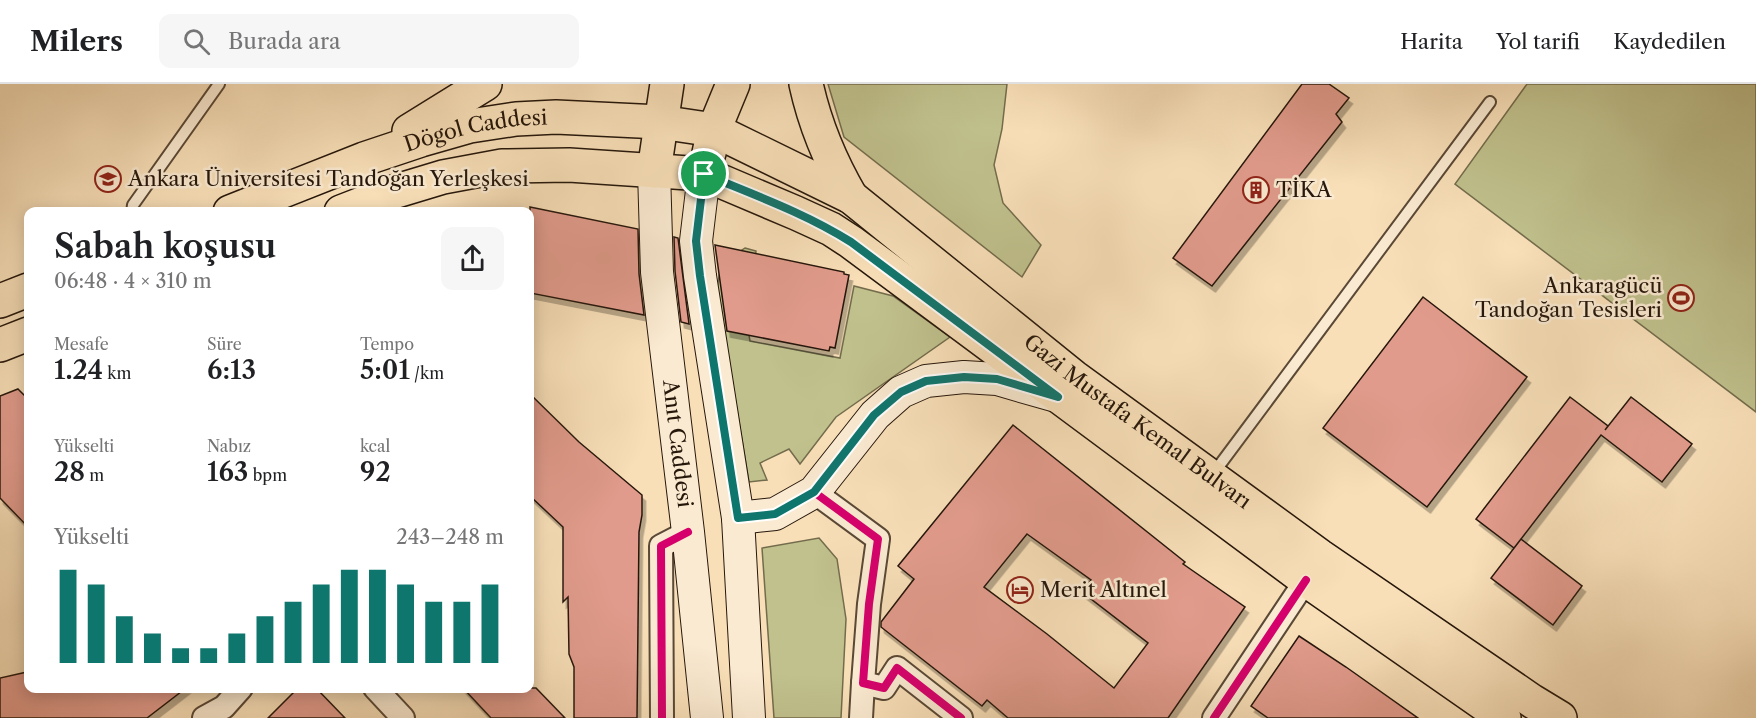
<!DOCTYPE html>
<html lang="tr">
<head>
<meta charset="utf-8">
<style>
	body { margin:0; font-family:"Libre Caslon Text",serif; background:#f6f6f6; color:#202124; height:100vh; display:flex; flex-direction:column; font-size:22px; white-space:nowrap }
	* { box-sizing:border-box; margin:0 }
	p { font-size:20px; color:#757577 }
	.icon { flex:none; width:33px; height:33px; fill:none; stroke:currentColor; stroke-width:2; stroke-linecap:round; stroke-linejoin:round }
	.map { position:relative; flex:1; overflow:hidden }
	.details { position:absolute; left:24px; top:123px; width:510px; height:486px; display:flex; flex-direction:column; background:#fff; border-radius:12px; box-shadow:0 3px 15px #0003 }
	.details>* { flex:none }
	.pin { position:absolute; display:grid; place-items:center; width:51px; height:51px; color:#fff; margin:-26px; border:3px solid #fff; border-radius:50%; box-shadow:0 2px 6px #0007 }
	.round { display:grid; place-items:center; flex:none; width:63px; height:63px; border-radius:12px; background:#f6f6f6 }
	.overview { display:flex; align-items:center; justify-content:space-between; height:102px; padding:0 30px }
	h1 { font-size:33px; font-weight:600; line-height:45px }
	.figures { display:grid; grid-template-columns:repeat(3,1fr); gap:9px; height:102px; padding:6px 30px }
	.figures div { display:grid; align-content:center }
	.figures b { font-size:26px; font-weight:600 }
	.figures small { font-size:16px; font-weight:400 }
	.figures p { font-size:16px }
	.chart { height:168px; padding:12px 30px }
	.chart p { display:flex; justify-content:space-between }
	.chart svg { width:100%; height:108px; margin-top:6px; stroke:#0f766e; stroke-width:6 }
	header { display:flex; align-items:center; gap:36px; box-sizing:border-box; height:84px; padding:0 30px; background:#fff; border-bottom:2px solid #e0e0e0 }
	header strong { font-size:28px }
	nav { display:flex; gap:33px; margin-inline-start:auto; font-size:21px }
	.search { width:420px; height:54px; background:#f6f6f6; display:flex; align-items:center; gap:15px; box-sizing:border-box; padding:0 21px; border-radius:12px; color:#757577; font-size:22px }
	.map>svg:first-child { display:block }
	.green { fill:#c0c18d; stroke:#736c4c; stroke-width:1.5 }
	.building { fill:#e19b8c; stroke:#26170b; stroke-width:1.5; fill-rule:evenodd; filter:url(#shadow) }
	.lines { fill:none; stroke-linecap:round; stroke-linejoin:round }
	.service-casing { stroke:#5a4936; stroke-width:14 }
	.minor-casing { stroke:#5a4936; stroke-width:26 }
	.secondary-casing { stroke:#26170b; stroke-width:34 }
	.primary-casing { stroke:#26170b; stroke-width:36 }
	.service { stroke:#faead1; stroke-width:10 }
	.minor { stroke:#faead1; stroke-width:22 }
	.secondary { stroke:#faead1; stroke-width:32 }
	.primary { stroke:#f8dfb8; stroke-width:33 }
	.cycleway-casing { stroke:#faead1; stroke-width:11 }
	.cycleway { stroke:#d6006c; stroke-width:8 }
	.route-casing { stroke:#fff; stroke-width:12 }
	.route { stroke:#0f766e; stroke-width:8 }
	.labels { text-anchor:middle; stroke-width:5; stroke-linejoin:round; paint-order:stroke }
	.street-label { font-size:21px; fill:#26170b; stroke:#faead1 }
	.poi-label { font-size:21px; fill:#26170b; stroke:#faead1; text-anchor:start }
</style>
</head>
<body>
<header>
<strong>Milers</strong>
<div class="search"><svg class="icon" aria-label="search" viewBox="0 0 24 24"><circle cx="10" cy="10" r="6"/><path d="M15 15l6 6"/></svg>Burada ara</div>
<nav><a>Harita</a><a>Yol tarifi</a><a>Kaydedilen</a></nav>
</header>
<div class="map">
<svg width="1756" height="634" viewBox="0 0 1756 634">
	<defs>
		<filter id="shadow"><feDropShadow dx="3.5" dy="6" stdDeviation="0" flood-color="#0004"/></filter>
	</defs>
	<rect width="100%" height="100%" fill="#f8dfb8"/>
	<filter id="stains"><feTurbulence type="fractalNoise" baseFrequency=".00333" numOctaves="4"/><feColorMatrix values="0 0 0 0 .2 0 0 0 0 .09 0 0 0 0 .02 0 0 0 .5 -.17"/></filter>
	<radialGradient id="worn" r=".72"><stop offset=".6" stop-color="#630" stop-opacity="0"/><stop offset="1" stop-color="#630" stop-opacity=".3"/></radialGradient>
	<!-- green -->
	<g class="green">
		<polygon points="828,0 1007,0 1002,45 994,81 1003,119 1041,161 1022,193 844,53"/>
		<polygon points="1527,0 1756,0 1756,328 1455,100"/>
		<polygon points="745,164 756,167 748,246 750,257 840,274 854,202 893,212 950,253 836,333 800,380 789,365 760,379 767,396 749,398 717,205 721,180"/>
		<polygon points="819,454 837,475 846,535 841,634 774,634 762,464"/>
	</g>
	<!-- building -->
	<g class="building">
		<polygon points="1302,0 1329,0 1349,14 1336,30 1342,38 1212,202 1173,174"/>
		<polygon points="530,123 638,145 639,190 644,231 530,209"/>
		<polygon points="674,153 678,154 689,240 681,238 675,187"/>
		<polygon points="715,161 844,188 844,190 849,191 835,264 830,263 829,267 727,247"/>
		<polygon points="1423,213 1527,293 1427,423 1323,344"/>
		<polygon points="18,305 28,315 28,443 0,414 0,312"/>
		<polygon points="530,310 579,358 642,411 642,431 639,448 637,634 574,634 574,583 569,570 568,513 563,518 563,443 530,412"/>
		<polygon points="1570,313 1608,342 1605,346 1631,313 1692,360 1662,398 1601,351 1521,455 1582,502 1553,541 1491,494 1521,455 1514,464 1476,435"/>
		<path d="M1013 341 1185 478 1183 480 1245 523 1168 634H1008L987 616 982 622 881 543V538L914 495 898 482ZM1027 450 1091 496 1082 508 1148 559 1114 604 1047 550 984 503Z"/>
		<polygon points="1299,552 1346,583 1418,634 1268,634 1251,622"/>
		<polygon points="27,588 28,604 186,604 147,634 0,634 0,594"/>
		<polygon points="298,604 316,604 345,634 268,634"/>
		<polygon points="463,604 536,604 565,634 491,634"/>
	</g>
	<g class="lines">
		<defs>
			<g id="service">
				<polyline points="132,128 133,121 219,0"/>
				<polyline points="1213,390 1490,18"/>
			</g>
			<g id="minor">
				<polyline points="814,408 878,455 869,520 863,599 884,604 897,584 961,634"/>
				<polyline points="375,604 403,634"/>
				<polyline points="204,634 224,623 241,604"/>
				<polyline points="662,634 661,462 688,448"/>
				<polyline points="861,634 863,599"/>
				<polyline points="1214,634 1306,496"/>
			</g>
			<g id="secondary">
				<path id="s1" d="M654 87 657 188 688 448 707 634"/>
				<polyline points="704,90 696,157 700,192 738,434 749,634"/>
				<polyline points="738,434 775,430 814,408 875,331 901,308 926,297 964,293 997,295 1056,312"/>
			</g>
			<g id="primary">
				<path d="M806 0C815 41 830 77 851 113"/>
				<polyline points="409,47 485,0"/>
				<polyline points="709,69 714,46 733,0"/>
				<polyline points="654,87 667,0"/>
				<path id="s2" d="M230 128 364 75 421 56 470 42 516 35 556 33 660 38 714 46 851 113 1074 293 1320 472 1532 617 1560 634"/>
				<polyline points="341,128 390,109 443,93 502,82 569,81 704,90 796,129 831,145 851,158 1306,496 1504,634"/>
				<polyline points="0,217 28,206"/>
				<polyline points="0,261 28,250"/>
			</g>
		</defs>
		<!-- service casing -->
		<use href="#service" class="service-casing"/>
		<!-- minor casing -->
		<use href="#minor" class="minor-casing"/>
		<!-- secondary casing -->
		<use href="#secondary" class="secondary-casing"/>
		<!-- primary casing -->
		<use href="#primary" class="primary-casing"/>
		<!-- service -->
		<use href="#service" class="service"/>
		<!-- minor -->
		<use href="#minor" class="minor"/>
		<!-- secondary -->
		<use href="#secondary" class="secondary"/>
		<!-- primary -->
		<use href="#primary" class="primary"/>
		<defs>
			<g id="cycleway">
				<polyline points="814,408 878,455 869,520 863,599 884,604 897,584 961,634"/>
				<polyline points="662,634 661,462 688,448"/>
				<polyline points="1214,634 1306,496"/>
			</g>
		</defs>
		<!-- cycleway casing -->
		<use href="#cycleway" class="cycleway-casing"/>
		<!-- cycleway -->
		<use href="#cycleway" class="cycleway"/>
	</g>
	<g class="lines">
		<defs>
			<path id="route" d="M704 90C754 111 805 129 851 158L1058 313 997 295 964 293 926 297 901 308 874 331 814 408 775 430 738 434 700 192 696 157Z"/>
		</defs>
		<!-- route casing -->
		<use href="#route" class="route-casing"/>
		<!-- route -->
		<use href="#route" class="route"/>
	</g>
	<!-- icons -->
	<defs>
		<symbol id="university-ring" viewBox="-11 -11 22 22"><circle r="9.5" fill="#faead1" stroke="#8f2418" stroke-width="1.5"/><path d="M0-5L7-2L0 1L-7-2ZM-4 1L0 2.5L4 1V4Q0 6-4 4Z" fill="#8f2418"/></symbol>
		<symbol id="building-ring" viewBox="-11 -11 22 22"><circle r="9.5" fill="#faead1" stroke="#8f2418" stroke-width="1.5"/><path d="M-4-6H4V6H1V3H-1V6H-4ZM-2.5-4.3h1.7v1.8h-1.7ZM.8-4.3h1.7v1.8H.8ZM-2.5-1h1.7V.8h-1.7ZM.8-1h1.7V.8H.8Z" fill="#8f2418"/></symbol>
		<symbol id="stadium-ring" viewBox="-11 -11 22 22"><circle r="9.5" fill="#faead1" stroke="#8f2418" stroke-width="1.5"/><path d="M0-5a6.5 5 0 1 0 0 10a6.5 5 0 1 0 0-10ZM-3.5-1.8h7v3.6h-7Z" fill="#8f2418"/></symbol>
		<symbol id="hotel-ring" viewBox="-11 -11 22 22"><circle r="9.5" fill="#faead1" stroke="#8f2418" stroke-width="1.5"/><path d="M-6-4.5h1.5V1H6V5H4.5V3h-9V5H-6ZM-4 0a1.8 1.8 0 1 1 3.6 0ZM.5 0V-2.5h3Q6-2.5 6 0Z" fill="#8f2418"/></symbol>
	</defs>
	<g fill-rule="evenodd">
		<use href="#university-ring" x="93" y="80" width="30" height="30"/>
		<use href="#building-ring" x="1241" y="91" width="30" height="30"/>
		<use href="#stadium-ring" x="1666" y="199" width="30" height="30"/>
		<use href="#hotel-ring" x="1005" y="491" width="30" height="30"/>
	</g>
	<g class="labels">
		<!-- street labels -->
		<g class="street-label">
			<text dy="7" stroke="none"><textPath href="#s2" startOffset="260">Dögol Caddesi</textPath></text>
			<text dy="7" stroke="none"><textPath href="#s2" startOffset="1017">Gazi Mustafa Kemal Bulvarı</textPath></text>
			<text dy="7" stroke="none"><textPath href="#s1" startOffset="274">Anıt Caddesi</textPath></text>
		</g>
		<!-- poi labels -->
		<g class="poi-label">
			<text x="128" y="102">Ankara Üniversitesi Tandoğan Yerleşkesi</text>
			<text x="1276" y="113">TİKA</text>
			<text x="1662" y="209" text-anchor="end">Ankaragücü<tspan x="1662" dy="24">Tandoğan Tesisleri</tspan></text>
			<text x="1040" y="513">Merit Altınel</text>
		</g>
	</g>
	<rect width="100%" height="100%" filter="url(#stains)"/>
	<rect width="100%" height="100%" fill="url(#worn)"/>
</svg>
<div class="pin" style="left:704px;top:90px;background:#1e9e55"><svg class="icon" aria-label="arrive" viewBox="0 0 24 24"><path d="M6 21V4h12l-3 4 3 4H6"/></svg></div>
<section class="details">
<div class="overview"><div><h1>Sabah koşusu</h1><p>06:48 · 4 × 310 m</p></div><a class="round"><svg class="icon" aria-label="share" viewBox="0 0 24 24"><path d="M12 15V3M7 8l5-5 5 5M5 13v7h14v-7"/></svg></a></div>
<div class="figures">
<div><p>Mesafe</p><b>1.24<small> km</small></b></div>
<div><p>Süre</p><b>6:13</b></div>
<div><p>Tempo</p><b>5:01<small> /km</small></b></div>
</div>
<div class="figures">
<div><p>Yükselti</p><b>28<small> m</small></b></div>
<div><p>Nabız</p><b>163<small> bpm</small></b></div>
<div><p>kcal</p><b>92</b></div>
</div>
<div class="chart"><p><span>Yükselti</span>243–248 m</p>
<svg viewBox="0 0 160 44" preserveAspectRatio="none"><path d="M5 44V6M15 44V12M25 44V25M35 44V32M45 44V38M55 44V38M65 44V32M75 44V25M85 44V19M95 44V12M105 44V6M115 44V6M125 44V12M135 44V19M145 44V19M155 44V12"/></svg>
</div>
</section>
</div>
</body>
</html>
